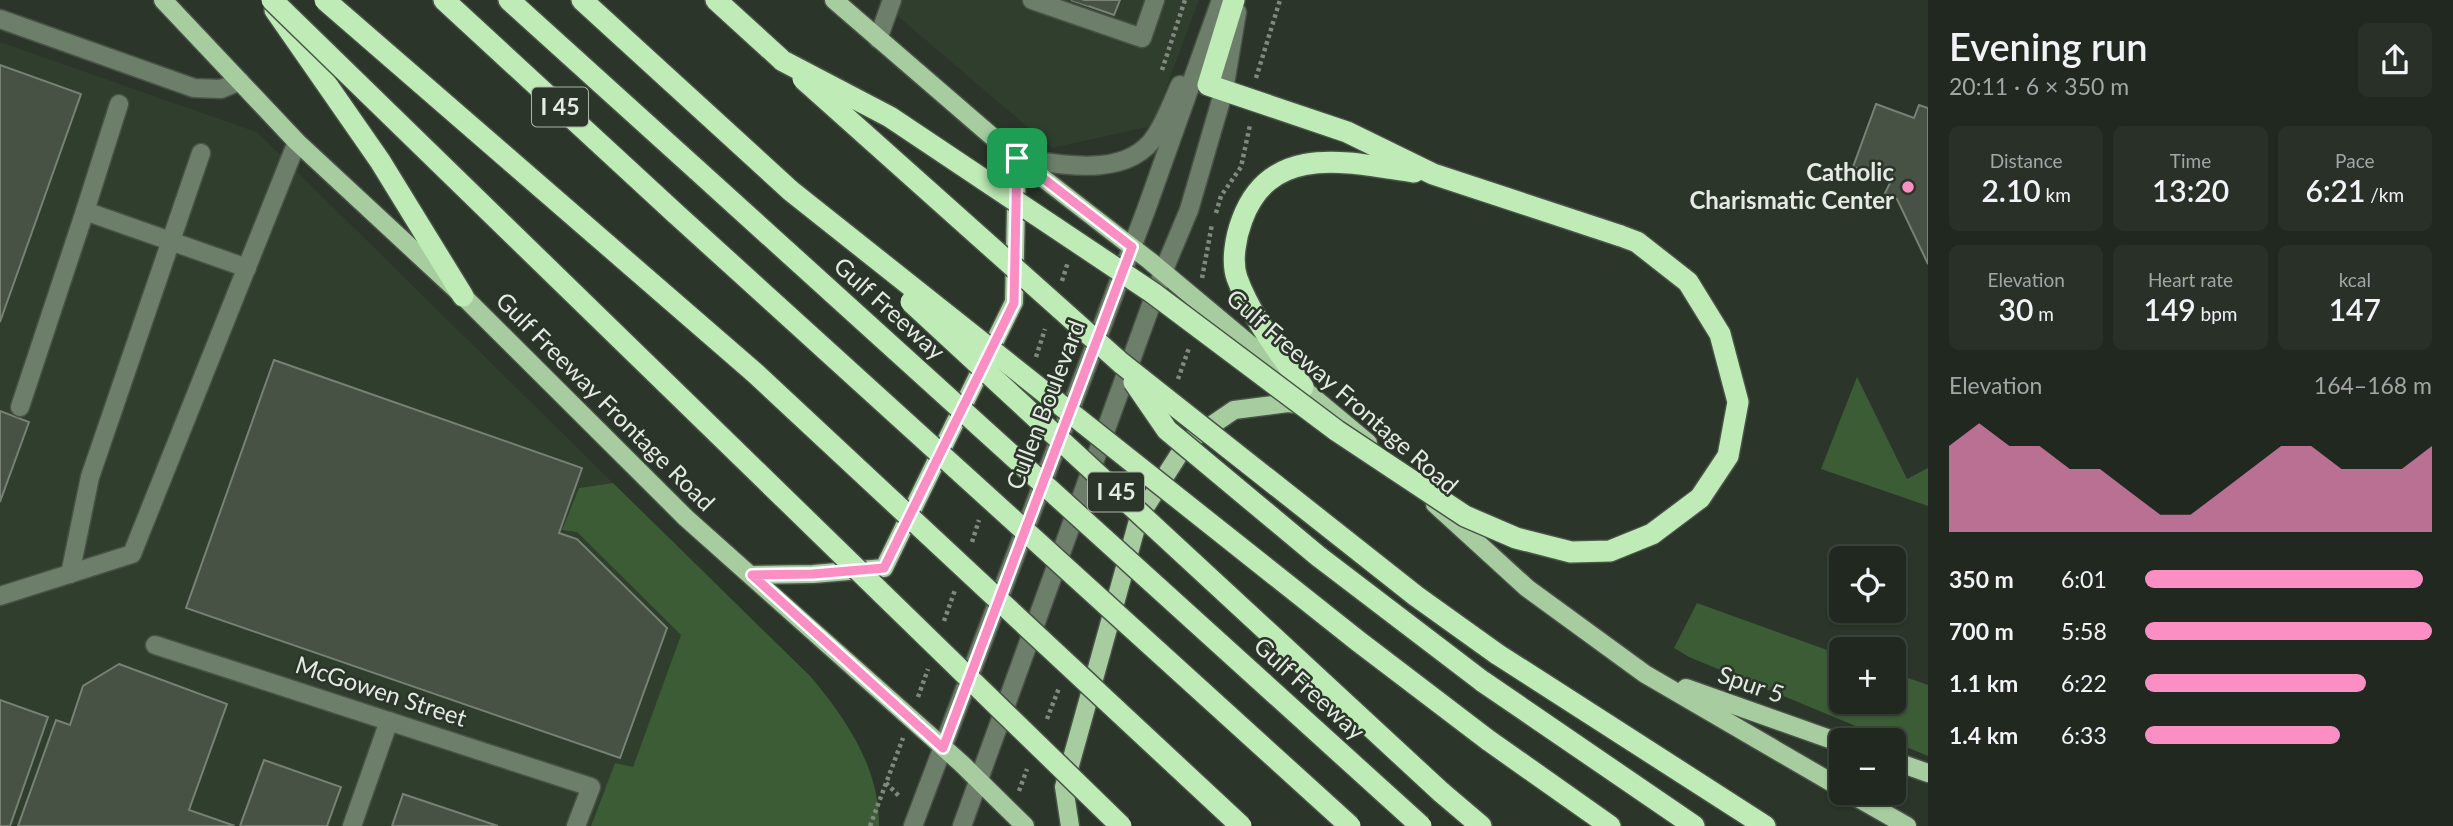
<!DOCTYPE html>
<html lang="en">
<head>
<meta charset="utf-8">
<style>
	body { margin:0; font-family:Lato,sans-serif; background:#283028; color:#f1f3f6; height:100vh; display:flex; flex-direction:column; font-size:26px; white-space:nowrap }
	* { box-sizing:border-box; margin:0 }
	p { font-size:23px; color:#a2a6a4 }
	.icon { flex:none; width:38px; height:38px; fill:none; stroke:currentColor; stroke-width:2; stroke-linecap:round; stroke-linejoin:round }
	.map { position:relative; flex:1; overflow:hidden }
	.side { display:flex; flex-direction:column; background:#20281f; width:525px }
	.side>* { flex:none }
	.controls { position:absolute; left:1829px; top:546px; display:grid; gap:14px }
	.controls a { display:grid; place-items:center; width:77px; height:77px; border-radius:10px; background:#20281f; box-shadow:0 2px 5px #0004,0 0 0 2px #3d443d; font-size:35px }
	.pin { position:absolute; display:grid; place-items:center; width:60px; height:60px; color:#fff; margin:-30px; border-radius:14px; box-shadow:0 4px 10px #0006 }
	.round { display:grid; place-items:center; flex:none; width:74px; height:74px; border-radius:10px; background:#283028 }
	.summary { display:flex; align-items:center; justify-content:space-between; height:119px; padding:0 21px }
	h1 { font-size:38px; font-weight:600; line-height:52px }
	.metrics { display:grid; grid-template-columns:repeat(3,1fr); gap:10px; height:119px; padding:7px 21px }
	.metrics div { display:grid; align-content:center; border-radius:10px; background:#283028; text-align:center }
	.metrics b { font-size:30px; font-weight:600 }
	.metrics small { font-size:19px; font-weight:400 }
	.metrics p { font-size:19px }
	.chart { height:196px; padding:14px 21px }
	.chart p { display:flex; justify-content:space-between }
	.chart svg { width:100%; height:126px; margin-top:7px; fill:#fb8fc3; opacity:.7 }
	ul { padding:0 21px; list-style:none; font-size:23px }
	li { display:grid; grid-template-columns:112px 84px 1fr; align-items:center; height:52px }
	li i { height:18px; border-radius:9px; background:#fb8fc3 }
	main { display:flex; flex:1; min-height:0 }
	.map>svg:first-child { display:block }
	.built { fill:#2f3e2d }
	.green { fill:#3c5c36 }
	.building { fill:#475245; stroke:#778274; stroke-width:2 }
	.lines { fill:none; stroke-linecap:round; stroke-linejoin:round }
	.minor-tunnel { stroke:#475045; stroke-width:18; stroke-dasharray:18 9; stroke-linecap:butt }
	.minor-casing { stroke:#495247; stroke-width:21 }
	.major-casing { stroke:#495247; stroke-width:21 }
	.highway-casing { stroke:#495247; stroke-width:24 }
	.path { stroke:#81897f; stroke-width:4.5; stroke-dasharray:3.5 3.5; stroke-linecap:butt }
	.minor { stroke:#6d7f6a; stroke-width:18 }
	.major { stroke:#a7cca0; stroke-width:18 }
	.highway { stroke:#beebb6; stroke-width:21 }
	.highway-bridge-casing { stroke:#495247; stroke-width:24; stroke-linecap:butt }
	.highway-bridge { stroke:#beebb6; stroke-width:21 }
	.route-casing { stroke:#fff; stroke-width:14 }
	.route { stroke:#fb8fc3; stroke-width:9 }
	.poi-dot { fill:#fb8fc3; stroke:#2b3529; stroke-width:2.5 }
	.labels { text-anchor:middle; stroke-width:5; stroke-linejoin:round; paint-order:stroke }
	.shield { fill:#2b3529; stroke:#adb4ac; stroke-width:2 }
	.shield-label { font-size:23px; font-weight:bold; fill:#e5ebe4 }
	.poi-label { font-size:24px; font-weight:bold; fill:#e5ebe4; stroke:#2b3529; text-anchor:end }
	.street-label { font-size:24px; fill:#e5ebe4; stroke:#2b3529 }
</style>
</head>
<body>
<main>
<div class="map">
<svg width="1928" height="826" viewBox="0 0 1928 826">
	<rect width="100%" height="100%" fill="#2b3529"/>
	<!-- built -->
	<g class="built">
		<polygon points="879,0 1199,0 1152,126 1052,148"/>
		<polygon points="0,42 257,132 613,483 579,488 577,532 681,635 633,767 615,763 591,826 0,826"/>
	</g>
	<!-- green -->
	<g class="green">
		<polygon points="1857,377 1907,479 1928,468 1928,506 1821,469"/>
		<path d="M613 483 811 677C846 719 880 768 879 826H591L615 763 633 767 681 635 577 532 562 530 579 488Z"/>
		<polygon points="1697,603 1841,655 1841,702 1894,702 1894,673 1928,685 1928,756 1689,657 1674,648"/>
	</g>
	<!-- building -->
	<g class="building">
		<polygon points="1071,0 1120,0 1114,15"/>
		<polygon points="0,65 81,94 0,322"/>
		<polygon points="1876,104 1914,118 1919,105 1928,108 1928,264 1897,199 1885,193 1891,181 1853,167"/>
		<polygon points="274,360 582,468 559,533 577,539 667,628 620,758 186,608"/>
		<polygon points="0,411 29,422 0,502"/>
		<polygon points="119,664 227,704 189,810 235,826 18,826 56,720 70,725 83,686"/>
		<polygon points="0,700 48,717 10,826 0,826"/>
		<polygon points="264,760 341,787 327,826 240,826"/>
		<polygon points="403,794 498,826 392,826"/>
	</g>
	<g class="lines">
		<!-- minor-tunnel -->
		<polyline class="minor-tunnel" points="1080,3 1081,0"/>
		<defs>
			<g id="minor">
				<polyline points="1032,0 1142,38 1155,0"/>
				<polyline points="0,19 194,88 221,89 240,81"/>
				<polyline points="878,39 892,0"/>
				<polyline points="119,104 85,211 247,268"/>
				<path d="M1017 158C1059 164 1128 180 1156 135 1166 120 1172 102 1180 85"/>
				<polyline points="20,407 85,211"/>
				<polyline points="70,574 90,477 201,153"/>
				<polyline points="0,596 132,554 297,142"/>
				<polyline points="155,645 591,787 576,826"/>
				<polyline points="352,826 389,721"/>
				<polyline points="913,826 1146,210 1221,0"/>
				<polyline points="962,826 1163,272 1189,210 1224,90 1237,12"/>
			</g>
			<g id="major">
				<polyline points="163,0 297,142 463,296 686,518 962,764 1025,826"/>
				<polyline points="834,0 1017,158 1150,261 1368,443"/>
				<polyline points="1435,504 1527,588 1645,674 1841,788"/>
				<polyline points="752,575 813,574 884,568 1014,302 1017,158"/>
				<polyline points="1686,688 1841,743"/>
				<polyline points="1894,761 1928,773"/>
				<polyline points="1849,793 1907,826"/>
				<polyline points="1070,826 1064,787 1139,517 1187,442 1234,410 1288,403 1305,406"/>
			</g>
			<g id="highway">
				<polyline points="444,0 676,214"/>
				<polyline points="509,0 697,170"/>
				<polyline points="582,0 791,191"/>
				<polyline points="716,0 783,61"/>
				<polyline points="1234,0 1208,85 1347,132 1433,174 1621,236"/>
				<polyline points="275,10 380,161 463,296"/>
				<path d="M1303 387C1280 353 1251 317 1237 278 1231 261 1236 236 1242 220 1271 141 1350 163 1414 172"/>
				<polyline points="1497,654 1765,826"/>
				<polyline points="1482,681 1694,826"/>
				<polyline points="1488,740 1610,826"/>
				<polyline points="1441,792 1481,826"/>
			</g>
		</defs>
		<!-- minor casing -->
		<use href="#minor" class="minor-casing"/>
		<!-- major casing -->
		<use href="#major" class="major-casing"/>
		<!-- highway casing -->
		<use href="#highway" class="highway-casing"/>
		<!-- path -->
		<g class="path">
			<polyline points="1162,70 1185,0"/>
			<polyline points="1256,78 1280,0"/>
			<polyline points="1216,213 1221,196 1241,167 1250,125"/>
			<polyline points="1202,278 1212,224"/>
			<polyline points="1062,281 1068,262"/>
			<polyline points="1036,357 1045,329"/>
			<polyline points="1178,379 1189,348"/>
			<polyline points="972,542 979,520"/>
			<polyline points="944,621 955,590"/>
			<polyline points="918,697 928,669"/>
			<polyline points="1047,719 1059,688"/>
			<polyline points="886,783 900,797"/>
			<polyline points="1019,791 1027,769"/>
			<polyline points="870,826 903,738"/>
		</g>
		<!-- minor -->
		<use href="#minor" class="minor"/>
		<!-- major -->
		<use href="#major" class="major"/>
		<!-- highway -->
		<use href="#highway" class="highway"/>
		<defs>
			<g id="highway-bridge">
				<polyline points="272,0 1121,826"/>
				<polyline points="325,0 755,373 1241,826"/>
				<polyline points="783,61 890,117 1153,293 1337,431 1465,516 1516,538 1571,552 1610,551 1652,534 1700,498 1728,456 1738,402 1720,334 1688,282 1637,242 1621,236"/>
				<polyline points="803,79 1121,363 1416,596 1497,654"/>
				<polyline points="697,170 1421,826"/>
				<polyline points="791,191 1358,641 1488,740"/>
				<polyline points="676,214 1350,826"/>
				<polyline points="911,302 1441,792"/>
				<polyline points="1134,382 1167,430 1318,556 1482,681"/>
			</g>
		</defs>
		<!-- highway-bridge casing -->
		<use href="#highway-bridge" class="highway-bridge-casing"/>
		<!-- highway-bridge -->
		<use href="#highway-bridge" class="highway-bridge"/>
	</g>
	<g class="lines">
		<defs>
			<polygon id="route" points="1017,158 1132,247 943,748 752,575 813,574 884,568 1014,303"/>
		</defs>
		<!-- route casing -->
		<use href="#route" class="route-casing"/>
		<!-- route -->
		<use href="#route" class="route"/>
	</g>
	<!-- markers -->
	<circle class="poi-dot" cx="1908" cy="187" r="7"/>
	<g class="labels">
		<!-- shield labels -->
		<g class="shield">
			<rect x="532" y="87.5" width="56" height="39" rx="5"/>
			<rect x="1088" y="472.5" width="56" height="39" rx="5"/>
		</g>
		<g class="shield-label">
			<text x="560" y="115">I 45</text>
			<text x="1116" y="500">I 45</text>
		</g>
		<!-- poi labels -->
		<g class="poi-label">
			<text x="1894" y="181">Catholic<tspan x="1894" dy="28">Charismatic Center</tspan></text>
		</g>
		<!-- street labels -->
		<g class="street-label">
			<text transform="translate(889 309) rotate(42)" y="8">Gulf Freeway</text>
			<text transform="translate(1342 392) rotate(41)" y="8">Gulf Freeway Frontage Road</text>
			<text transform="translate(605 402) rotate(45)" y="8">Gulf Freeway Frontage Road</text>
			<text transform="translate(1046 405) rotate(-69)" y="8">Cullen Boulevard</text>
			<text transform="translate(1751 685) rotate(19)" y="8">Spur 5</text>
			<text transform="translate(1309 689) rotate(42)" y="8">Gulf Freeway</text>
			<text transform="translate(381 692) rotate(18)" y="8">McGowen Street</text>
		</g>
	</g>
</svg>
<div class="controls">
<a><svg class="icon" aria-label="locate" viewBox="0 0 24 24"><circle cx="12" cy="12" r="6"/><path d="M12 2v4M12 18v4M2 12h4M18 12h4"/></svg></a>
<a>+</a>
<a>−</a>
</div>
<div class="pin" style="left:1017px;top:158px;background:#1e9e55"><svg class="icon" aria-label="arrive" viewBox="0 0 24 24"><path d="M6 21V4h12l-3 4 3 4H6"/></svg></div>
</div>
<section class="side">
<div class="summary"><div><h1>Evening run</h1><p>20:11 · 6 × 350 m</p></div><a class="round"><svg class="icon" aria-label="share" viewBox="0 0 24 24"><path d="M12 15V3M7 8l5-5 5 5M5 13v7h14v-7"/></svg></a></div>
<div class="metrics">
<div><p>Distance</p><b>2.10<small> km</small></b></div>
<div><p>Time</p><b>13:20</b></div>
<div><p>Pace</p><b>6:21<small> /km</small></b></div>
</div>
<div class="metrics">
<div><p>Elevation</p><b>30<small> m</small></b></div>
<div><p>Heart rate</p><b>149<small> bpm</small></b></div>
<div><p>kcal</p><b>147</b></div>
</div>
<div class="chart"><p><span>Elevation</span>164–168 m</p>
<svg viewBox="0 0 160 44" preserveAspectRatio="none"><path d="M0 44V14L10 6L20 14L30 14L40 22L50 22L60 30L70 38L80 38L90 30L100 22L110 14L120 14L130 22L140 22L150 22L160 14V44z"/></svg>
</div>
<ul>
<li><b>350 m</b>6:01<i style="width:97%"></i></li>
<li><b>700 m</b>5:58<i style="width:100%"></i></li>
<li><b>1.1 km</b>6:22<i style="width:77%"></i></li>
<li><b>1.4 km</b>6:33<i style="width:68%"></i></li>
</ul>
</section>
</main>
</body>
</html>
